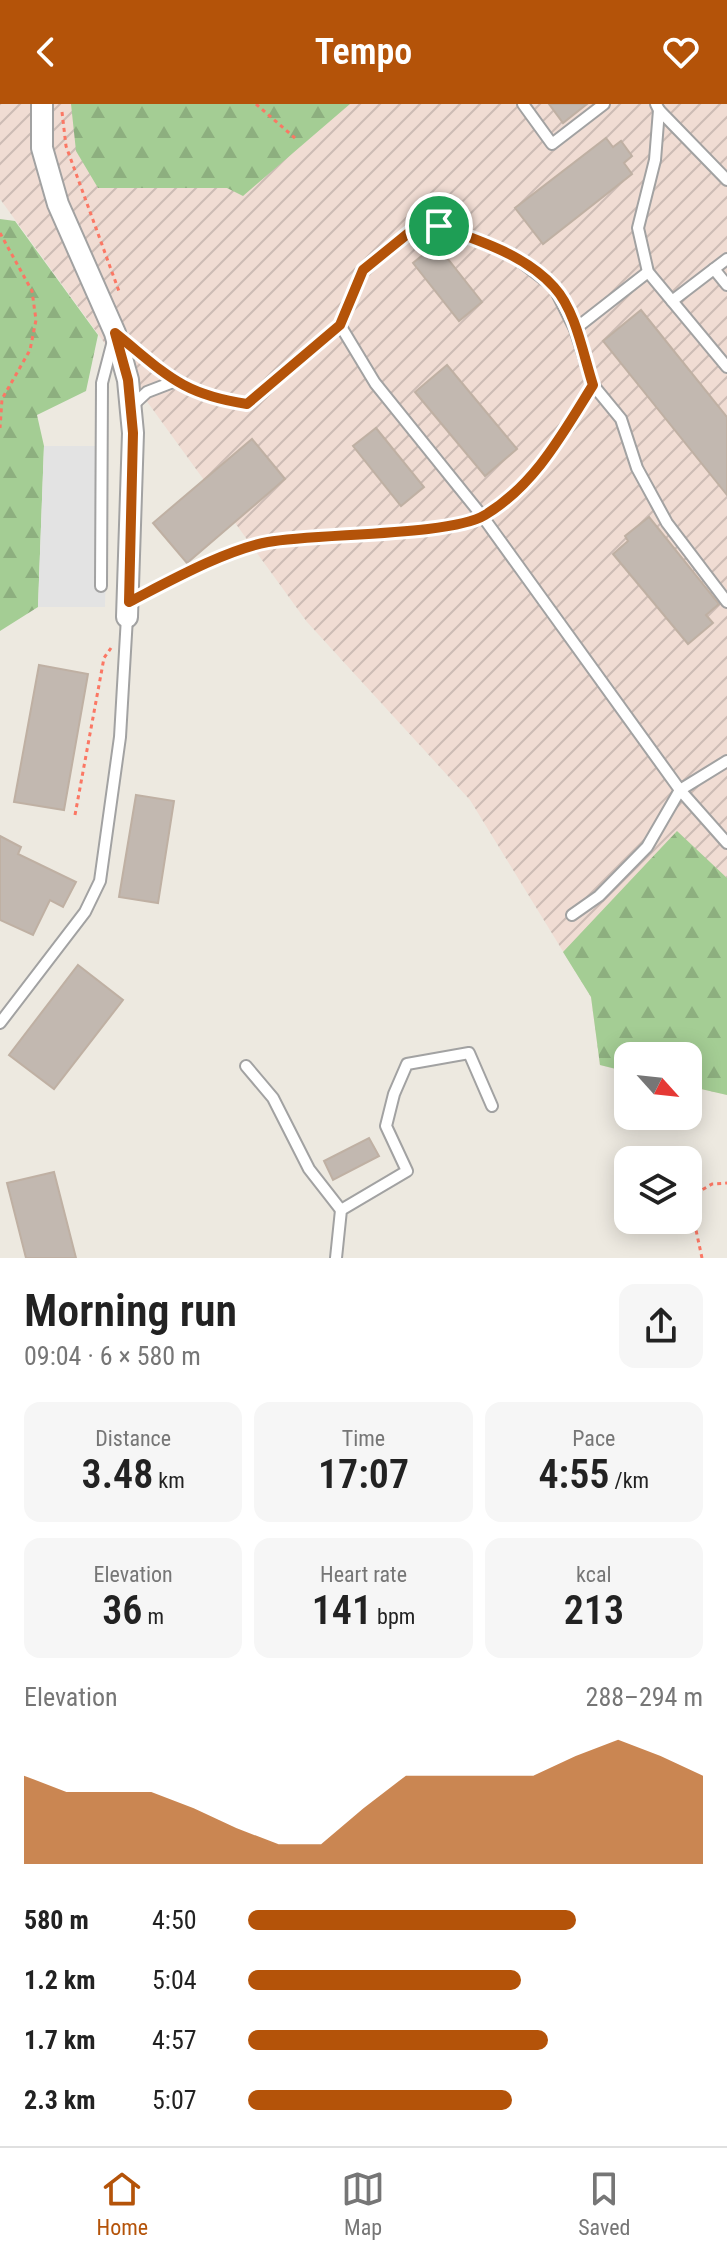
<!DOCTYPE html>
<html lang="en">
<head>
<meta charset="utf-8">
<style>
	body { margin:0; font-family:"Roboto Condensed",sans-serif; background:#f6f6f6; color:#222; height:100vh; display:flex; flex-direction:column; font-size:30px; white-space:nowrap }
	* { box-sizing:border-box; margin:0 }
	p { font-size:26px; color:#767676 }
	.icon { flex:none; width:44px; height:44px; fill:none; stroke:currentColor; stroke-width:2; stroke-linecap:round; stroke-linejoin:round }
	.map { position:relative; height:1154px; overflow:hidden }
	.panel { display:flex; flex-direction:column; background:#fff; flex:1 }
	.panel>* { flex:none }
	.needle { width:52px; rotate:117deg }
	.tools { position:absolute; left:614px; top:938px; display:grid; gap:16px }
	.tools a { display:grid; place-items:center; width:88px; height:88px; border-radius:16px; background:#fff; box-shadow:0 4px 20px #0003; font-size:40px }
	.pin { position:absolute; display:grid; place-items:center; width:68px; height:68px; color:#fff; margin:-34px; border:4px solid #fff; border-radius:50%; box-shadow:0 2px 8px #0007 }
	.round { display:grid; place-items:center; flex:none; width:84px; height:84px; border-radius:16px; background:#f6f6f6 }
	.summary { display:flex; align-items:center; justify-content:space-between; height:136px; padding:0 24px }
	h1 { font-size:44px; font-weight:600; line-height:60px }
	.stats { display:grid; grid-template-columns:repeat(3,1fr); gap:12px; height:136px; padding:8px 24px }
	.stats div { display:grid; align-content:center; border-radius:16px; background:#f6f6f6; text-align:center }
	.stats b { font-size:40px; font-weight:600 }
	.stats small { font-size:22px; font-weight:400 }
	.stats p { font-size:22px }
	.chart { height:224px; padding:16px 24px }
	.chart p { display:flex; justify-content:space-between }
	.chart svg { width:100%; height:144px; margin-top:8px; fill:#b45309; opacity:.7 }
	ul { padding:0 24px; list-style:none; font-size:26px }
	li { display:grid; grid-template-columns:128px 96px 1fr; align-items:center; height:60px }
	li i { height:20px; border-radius:10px; background:#b45309 }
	header { display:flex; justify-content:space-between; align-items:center; height:104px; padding:0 24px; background:#b45309; color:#fff; font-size:36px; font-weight:600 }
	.dock { display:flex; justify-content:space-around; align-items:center; height:112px; border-top:2px solid #e0e0e0; background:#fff; font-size:22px; color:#767676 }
	.dock a { display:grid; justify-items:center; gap:4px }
	.dock .selected { color:#b45309 }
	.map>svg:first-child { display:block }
	.military { fill:url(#military-furrows) }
	.forest { fill:url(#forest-firs) }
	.parking { fill:#e3e3e3 }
	.building { fill:#c2b8b0; stroke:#bfb0a3; stroke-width:2 }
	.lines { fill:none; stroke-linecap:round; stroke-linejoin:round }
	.service-casing { stroke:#a2a2a2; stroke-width:14 }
	.minor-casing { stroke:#a2a2a2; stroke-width:24 }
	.path { stroke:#fb7764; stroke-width:3; stroke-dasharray:4 4; stroke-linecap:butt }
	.service { stroke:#fff; stroke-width:10 }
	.minor { stroke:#fff; stroke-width:20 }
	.route-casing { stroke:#fff; stroke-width:16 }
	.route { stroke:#b45309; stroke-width:10 }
</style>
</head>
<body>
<header><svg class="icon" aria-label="back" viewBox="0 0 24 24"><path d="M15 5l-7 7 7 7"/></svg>Tempo<svg class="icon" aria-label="heart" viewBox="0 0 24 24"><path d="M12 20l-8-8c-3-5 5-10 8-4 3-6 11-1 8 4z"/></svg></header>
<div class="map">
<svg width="727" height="1154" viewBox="0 0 727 1154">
	<defs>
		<pattern id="military-furrows" width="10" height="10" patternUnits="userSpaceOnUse" patternTransform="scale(2)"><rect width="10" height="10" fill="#f0dcd3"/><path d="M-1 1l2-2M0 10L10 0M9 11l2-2" fill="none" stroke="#cdbcb5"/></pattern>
		<pattern id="forest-firs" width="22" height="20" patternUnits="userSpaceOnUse" patternTransform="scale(2)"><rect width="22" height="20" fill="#a4cd94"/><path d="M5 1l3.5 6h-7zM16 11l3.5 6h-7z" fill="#8daf7f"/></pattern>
	</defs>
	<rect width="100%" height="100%" fill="#ede9e0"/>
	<!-- military -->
	<polygon class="military" points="0,0 727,0 727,991 688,982 688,952 628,952 628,968 600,961 591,893 470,696 307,518 0,95"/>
	<!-- forest -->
	<g class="forest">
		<polygon points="71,0 350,0 243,92 227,84 98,84 76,47"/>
		<polygon points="0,115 15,117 98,231 86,287 37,311 44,342 38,503 0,527"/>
		<polygon points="677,727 727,774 727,991 688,982 688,952 628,952 628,968 600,961 591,893 563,848"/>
	</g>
	<!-- parking -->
	<polygon class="parking" points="44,342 108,342 105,503 38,503"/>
	<!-- building -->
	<g class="building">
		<polygon points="549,0 587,0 563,19"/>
		<polygon points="606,34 613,43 621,37 632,52 624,59 632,70 543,140 515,104"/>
		<polygon points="436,140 482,198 459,217 413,159"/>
		<polygon points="641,206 727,313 727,391 603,237"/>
		<polygon points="447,261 517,345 485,372 415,288"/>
		<polygon points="376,324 424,383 401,402 353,342"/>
		<polygon points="252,335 285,375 187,459 153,419"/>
		<polygon points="649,413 719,500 706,511 713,519 688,540 613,450 628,437 625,432"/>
		<polygon points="39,561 88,570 64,706 14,698"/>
		<polygon points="136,691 174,697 158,799 119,793"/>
		<polygon points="0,732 21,743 18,750 76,778 63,803 50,796 33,831 0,816"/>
		<polygon points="78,861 123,896 54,985 9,951"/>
		<polygon points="369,1034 379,1052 333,1076 324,1057"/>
		<polygon points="54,1068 76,1154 26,1154 7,1079"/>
	</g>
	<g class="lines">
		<defs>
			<g id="service">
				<polyline points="523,0 552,40 604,0"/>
				<polyline points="656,0 659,6 655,56 638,124 648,168 727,263"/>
				<polyline points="659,6 727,76"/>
				<polyline points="714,165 727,181"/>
				<polyline points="672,197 727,155"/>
				<polyline points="340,221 375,279 483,413 680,686 727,739"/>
				<polyline points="575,225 648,168"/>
				<polyline points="593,281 621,315 637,364 667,419 727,498"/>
				<polyline points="132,302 147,288 173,278"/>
				<path d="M101 482 102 279 115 229C165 268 180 291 247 300L340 221 363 166 416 123 439 122 511 150 554 183 575 225 593 281C563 329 535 381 485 411 452 432 317 429 268 438 225 446 168 478 129 498"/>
				<polyline points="572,811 599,792 647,743 680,686 727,657"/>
				<polyline points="0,919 85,808 100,777 120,633 127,513"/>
				<polyline points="246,962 273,994 309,1065 341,1106"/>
				<polyline points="336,1154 341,1106 407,1067 386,1022 394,990 407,960 469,949 492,1002"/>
			</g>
			<polyline id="minor" points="42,0 42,44 58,100 115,229 128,276 133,329 127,513"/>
		</defs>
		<!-- service casing -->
		<use href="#service" class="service-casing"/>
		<!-- minor casing -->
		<use href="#minor" class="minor-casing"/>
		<!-- path -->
		<g class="path">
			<polyline points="256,0 295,34"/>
			<polyline points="62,8 66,42 120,190"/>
			<polyline points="0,129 32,187 36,216 30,246 2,295 0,324"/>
			<polyline points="75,711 104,554 111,544"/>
			<polyline points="702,1154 693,1112 700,1087 712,1080 727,1079"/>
		</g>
		<!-- service -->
		<use href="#service" class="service"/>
		<!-- minor -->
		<use href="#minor" class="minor"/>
	</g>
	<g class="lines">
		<defs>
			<path id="route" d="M439 122C479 137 524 150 554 183 576 207 583 250 593 281 563 329 535 381 485 411 451 432 317 429 268 438 225 446 168 478 129 498L133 329 128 276 115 229C165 269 180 290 247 300L340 221 363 166 416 123Z"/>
		</defs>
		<!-- route casing -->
		<use href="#route" class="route-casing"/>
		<!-- route -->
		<use href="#route" class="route"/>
	</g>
</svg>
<div class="tools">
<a><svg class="needle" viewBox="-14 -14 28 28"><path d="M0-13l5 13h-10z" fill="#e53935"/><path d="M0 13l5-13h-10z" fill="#767676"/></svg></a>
<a><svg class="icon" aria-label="layers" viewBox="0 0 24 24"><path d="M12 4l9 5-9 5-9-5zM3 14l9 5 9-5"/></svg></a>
</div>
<div class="pin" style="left:439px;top:122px;background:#1e9e55"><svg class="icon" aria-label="arrive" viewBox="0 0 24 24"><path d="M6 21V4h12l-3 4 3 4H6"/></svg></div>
</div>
<section class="panel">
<div class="summary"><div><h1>Morning run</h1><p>09:04 · 6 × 580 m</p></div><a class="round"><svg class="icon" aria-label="share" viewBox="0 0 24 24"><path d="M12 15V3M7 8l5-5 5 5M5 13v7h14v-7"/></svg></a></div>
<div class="stats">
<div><p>Distance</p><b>3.48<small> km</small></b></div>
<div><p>Time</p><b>17:07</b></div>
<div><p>Pace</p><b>4:55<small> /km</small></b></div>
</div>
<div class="stats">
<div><p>Elevation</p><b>36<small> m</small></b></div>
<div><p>Heart rate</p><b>141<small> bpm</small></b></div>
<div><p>kcal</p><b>213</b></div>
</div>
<div class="chart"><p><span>Elevation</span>288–294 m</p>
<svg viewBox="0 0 160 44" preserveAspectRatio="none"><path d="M0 44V17L10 22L20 22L30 22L40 27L50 33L60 38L70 38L80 27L90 17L100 17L110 17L120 17L130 11L140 6L150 11L160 17V44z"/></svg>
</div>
<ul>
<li><b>580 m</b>4:50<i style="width:72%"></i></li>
<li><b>1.2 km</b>5:04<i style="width:60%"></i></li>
<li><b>1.7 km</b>4:57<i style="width:66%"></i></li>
<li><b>2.3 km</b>5:07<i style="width:58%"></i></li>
</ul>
</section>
<nav class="dock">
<a class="selected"><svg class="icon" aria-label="home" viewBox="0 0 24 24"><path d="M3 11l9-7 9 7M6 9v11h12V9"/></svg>Home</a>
<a><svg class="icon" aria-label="map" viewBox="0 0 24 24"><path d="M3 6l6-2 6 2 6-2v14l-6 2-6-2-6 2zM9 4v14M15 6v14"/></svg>Map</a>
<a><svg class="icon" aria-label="saved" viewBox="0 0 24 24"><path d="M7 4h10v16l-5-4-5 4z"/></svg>Saved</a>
</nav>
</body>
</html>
